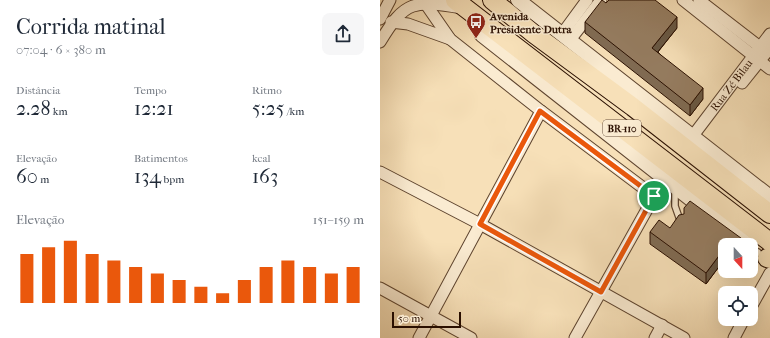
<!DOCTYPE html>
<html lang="pt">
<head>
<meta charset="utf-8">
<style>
	body { margin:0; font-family:"IM FELL French Canon",serif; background:#f6f6f7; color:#1f2937; height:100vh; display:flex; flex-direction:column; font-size:15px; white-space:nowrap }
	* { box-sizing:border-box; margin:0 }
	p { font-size:13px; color:#747a83 }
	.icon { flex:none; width:22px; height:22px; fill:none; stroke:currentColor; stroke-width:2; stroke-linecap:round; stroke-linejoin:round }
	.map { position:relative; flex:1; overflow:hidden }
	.side { display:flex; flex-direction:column; background:#fff; width:380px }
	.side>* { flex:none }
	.needle { width:26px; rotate:159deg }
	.tools { position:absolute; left:338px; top:238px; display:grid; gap:8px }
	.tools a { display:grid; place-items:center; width:40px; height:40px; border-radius:8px; background:#fff; box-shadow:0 4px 16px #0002; font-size:20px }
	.scale { position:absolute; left:12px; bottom:10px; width:69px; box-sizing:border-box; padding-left:4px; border:2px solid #2a0f00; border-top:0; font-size:11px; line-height:14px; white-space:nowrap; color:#2a0f00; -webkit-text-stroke:3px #faebd1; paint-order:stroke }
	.pin { position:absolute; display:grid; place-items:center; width:34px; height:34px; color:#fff; margin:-17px; border:2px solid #fff; border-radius:50%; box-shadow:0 1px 4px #0007 }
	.round { display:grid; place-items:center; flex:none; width:42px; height:42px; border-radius:8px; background:#f6f6f7 }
	.headline { display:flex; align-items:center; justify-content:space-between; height:68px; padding:0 16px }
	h1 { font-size:22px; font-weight:600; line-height:30px }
	.stats { display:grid; grid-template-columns:repeat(3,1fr); gap:6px; height:68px; padding:4px 16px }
	.stats div { display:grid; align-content:center }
	.stats b { font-size:20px; font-weight:600 }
	.stats small { font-size:11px; font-weight:400 }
	.stats p { font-size:11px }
	.chart { height:112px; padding:8px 16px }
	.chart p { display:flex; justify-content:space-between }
	.chart svg { width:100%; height:72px; margin-top:4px; stroke:#ea580c; stroke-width:6 }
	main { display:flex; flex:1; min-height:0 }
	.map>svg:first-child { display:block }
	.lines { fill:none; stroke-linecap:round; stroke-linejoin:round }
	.service-casing { stroke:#5d432e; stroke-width:8 }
	.minor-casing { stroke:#5d432e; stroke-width:13 }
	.tertiary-casing { stroke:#5d432e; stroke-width:16 }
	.primary-casing { stroke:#2a0f00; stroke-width:20 }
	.service { stroke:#faebd1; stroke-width:5.5 }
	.minor { stroke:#faebd1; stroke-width:11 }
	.tertiary { stroke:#faebd1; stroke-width:14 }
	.primary { stroke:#f7e0b8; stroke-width:18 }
	.wall { fill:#806b53; stroke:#2a0f00 }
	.shaded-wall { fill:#685743; stroke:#2a0f00 }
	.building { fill:#957c60; stroke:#2a0f00 }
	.route-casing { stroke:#fff; stroke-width:8 }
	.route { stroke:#ea580c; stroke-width:5 }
	.labels { text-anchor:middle; stroke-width:3; stroke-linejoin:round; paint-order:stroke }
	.shield { fill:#faebd1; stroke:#68513f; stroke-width:1 }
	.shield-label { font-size:10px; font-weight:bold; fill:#2a0f00 }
	.poi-label { font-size:11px; font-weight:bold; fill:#2a0f00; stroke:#faebd1; text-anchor:start }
	.street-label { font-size:11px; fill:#2a0f00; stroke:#faebd1 }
</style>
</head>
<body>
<main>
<section class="side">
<div class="headline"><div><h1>Corrida matinal</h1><p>07:04 · 6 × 380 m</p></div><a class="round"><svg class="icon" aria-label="share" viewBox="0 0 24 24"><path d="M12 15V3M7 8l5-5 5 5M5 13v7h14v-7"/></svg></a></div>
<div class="stats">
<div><p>Distância</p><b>2.28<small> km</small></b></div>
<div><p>Tempo</p><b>12:21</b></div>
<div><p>Ritmo</p><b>5:25<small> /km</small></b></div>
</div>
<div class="stats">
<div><p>Elevação</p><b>60<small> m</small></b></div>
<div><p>Batimentos</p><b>134<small> bpm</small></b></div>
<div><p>kcal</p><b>163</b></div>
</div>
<div class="chart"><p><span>Elevação</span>151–159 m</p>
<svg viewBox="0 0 160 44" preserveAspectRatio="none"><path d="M5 44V14M15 44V10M25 44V6M35 44V14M45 44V18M55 44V22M65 44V26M75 44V30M85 44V34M95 44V38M105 44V30M115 44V22M125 44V18M135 44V22M145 44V26M155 44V22"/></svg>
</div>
</section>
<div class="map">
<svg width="390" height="338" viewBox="0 0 390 338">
	<rect width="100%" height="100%" fill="#f7e0b8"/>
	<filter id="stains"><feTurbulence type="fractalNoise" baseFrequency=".005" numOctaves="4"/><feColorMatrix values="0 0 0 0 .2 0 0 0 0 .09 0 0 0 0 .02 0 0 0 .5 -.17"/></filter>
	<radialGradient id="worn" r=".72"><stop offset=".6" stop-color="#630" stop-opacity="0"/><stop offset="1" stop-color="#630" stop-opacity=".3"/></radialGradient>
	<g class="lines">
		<defs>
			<g id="service">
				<polyline points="295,189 295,206 301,223"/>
				<polyline points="371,262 378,252"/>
			</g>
			<g id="minor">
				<polyline points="43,0 70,39 161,111 274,196"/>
				<polyline points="303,0 390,69"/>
				<polyline points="319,0 385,51"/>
				<polyline points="0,19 10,0"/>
				<polyline points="11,22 28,24 70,39"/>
				<polyline points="182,34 207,0"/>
				<polyline points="190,40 221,0"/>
				<path d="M0 42C25 0 34 0 82 8"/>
				<polyline points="362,83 390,48"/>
				<path id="s1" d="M312 137 390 34"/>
				<polyline points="0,172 100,224 304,338"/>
				<polyline points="0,288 91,338"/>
				<polyline points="371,307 390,273"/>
				<polyline points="39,338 161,111"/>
				<polyline points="195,338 284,179"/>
				<polyline points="275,338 282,325"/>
				<polyline points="354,338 364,319"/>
			</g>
			<g id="tertiary">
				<polyline points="138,0 390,197"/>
				<polyline points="94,15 102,35 369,245"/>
			</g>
			<g id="primary">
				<polyline points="75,0 390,242"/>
				<polyline points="112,0 154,34 253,107 390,214"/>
				<polyline points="387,258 390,259"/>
			</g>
		</defs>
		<!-- service casing -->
		<use href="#service" class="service-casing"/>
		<!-- minor casing -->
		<use href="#minor" class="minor-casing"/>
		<!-- tertiary casing -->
		<use href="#tertiary" class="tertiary-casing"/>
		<!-- primary casing -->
		<use href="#primary" class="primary-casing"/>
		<!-- service -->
		<use href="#service" class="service"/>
		<!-- minor -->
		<use href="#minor" class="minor"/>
		<!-- tertiary -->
		<use href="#tertiary" class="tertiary"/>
		<!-- primary -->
		<use href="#primary" class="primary"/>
	</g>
	<!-- wall -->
	<g class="wall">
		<polygon points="226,3 297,28 278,52 323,99 310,116 205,33 205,22"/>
		<polygon points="270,232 365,245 345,245 345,267 341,264 326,284 270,244"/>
	</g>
	<!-- shaded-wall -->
	<g class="shaded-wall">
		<polygon points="297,17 297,28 272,59 272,48"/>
		<polygon points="323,88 323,99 310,116 310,105"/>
		<polygon points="341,253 341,264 326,284 326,273"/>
	</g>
	<!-- building -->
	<g class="building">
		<polygon points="222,0 226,3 229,0 275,0 297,17 272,48 323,88 310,105 205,22"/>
		<polygon points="310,201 365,241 363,245 345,245 345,256 341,253 326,273 270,232 279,220 290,228 299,215 304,214 304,208"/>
	</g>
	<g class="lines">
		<defs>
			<polygon id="route" points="160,111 274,196 221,292 100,224"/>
		</defs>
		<!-- route casing -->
		<use href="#route" class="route-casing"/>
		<!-- route -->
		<use href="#route" class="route"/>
	</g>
	<!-- icons -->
	<defs>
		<symbol id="bus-pin" viewBox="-11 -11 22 30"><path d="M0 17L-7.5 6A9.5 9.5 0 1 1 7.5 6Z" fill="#8f2418" stroke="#faebd1"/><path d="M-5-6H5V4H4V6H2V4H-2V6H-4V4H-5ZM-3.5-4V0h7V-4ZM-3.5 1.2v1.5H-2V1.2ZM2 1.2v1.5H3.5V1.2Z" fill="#fff"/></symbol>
	</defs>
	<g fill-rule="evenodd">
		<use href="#bus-pin" x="85" y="11" width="22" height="30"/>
	</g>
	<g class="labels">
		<!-- shield labels -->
		<rect class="shield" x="223" y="120" width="38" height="16" rx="3"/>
		<g class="shield-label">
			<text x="242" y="132">BR-110</text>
		</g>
		<!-- poi labels -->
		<g class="poi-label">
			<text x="110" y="20">Avenida<tspan x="110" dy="13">Presidente Dutra</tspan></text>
		</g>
		<!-- street labels -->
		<g class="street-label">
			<text dy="4" stroke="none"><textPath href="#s1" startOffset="65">Rua Zé Bilau</textPath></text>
		</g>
	</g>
	<rect width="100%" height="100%" filter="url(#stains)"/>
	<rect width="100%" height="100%" fill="url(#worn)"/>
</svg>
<div class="tools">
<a><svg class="needle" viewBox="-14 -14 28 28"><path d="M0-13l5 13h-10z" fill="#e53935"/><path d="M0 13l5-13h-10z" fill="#747a83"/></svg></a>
<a><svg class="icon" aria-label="locate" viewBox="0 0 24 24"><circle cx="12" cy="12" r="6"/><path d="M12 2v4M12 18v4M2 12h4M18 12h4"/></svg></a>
</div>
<div class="scale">50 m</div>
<div class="pin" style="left:274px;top:196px;background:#1e9e55"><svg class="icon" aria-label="arrive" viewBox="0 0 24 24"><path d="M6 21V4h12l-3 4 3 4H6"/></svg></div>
</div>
</main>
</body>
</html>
